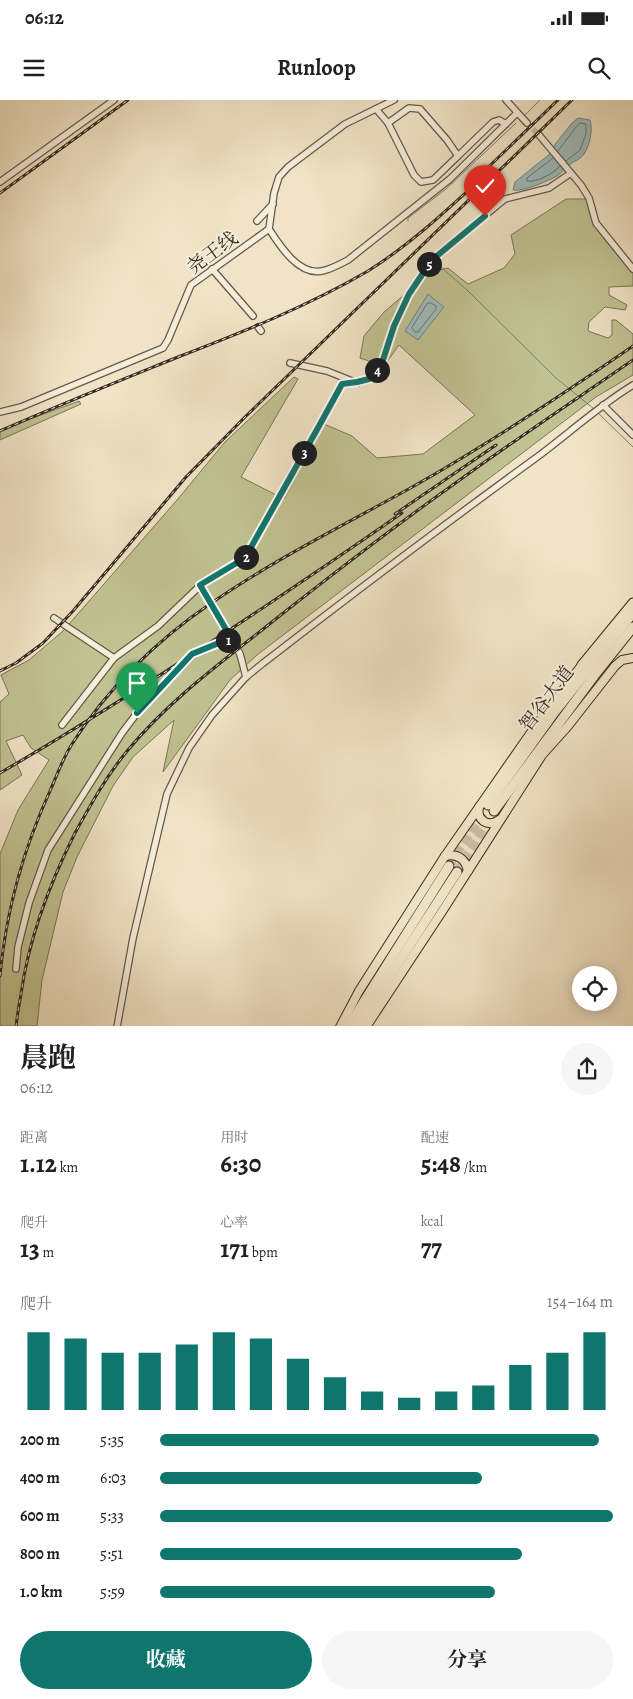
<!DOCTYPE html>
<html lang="zh">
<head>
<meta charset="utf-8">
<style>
	body { margin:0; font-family:Alegreya,"Noto Serif SC",serif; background:#f6f6f6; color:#202124; height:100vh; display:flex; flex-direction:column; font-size:19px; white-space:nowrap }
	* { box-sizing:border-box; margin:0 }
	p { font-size:16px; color:#757577 }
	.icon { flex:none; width:28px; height:28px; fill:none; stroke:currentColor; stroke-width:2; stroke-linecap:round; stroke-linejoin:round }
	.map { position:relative; height:926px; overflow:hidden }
	.side { display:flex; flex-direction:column; background:#fff; flex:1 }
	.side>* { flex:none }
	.buttons { position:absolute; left:572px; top:866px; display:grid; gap:10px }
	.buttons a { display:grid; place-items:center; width:45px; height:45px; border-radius:50%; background:#fff; box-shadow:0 2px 12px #0003; font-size:25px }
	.pin { position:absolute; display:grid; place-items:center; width:42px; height:42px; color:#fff; margin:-51px -21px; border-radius:50% 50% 50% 0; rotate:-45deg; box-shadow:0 0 5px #0007 }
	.pin .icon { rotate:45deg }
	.km { position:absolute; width:25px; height:25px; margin:-12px; border-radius:50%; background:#222; color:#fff; font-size:14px; line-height:25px; text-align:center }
	.round { display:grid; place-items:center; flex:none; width:52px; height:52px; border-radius:26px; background:#f6f6f6 }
	.overview { display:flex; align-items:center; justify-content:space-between; height:85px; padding:0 20px }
	h1 { font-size:28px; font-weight:700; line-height:38px }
	.figures { display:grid; grid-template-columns:repeat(3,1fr); gap:8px; height:85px; padding:5px 20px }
	.figures div { display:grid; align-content:center }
	.figures b { font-size:25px; font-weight:700 }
	.figures small { font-size:14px; font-weight:400 }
	.figures p { font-size:14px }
	.chart { height:140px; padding:10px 20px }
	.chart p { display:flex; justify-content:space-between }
	.chart svg { width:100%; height:90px; margin-top:5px; stroke:#0f766e; stroke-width:6 }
	.button { display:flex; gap:10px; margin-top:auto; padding:10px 20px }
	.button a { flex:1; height:58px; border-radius:30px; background:#0f766e; color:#fff; font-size:20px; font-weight:700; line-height:58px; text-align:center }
	.button a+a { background:#f6f6f6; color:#202124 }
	ul { padding:0 20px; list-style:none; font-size:16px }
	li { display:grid; grid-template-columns:80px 60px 1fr; align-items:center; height:38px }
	li i { height:12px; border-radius:6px; background:#0f766e }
	.status { display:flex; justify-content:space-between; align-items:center; height:35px; padding:0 25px; background:#fff; direction:ltr }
	.status svg { height:14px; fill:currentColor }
	header { display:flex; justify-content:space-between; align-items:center; height:65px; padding:0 20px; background:#fff; font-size:22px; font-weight:700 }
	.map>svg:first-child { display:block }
	.green { fill:#c1c291; stroke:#7a765a }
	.water { fill:#9ebcbe; stroke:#738280 }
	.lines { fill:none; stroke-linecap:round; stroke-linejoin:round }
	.shore { stroke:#687470; stroke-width:1 }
	.stream { stroke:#738280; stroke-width:1 }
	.minor-tunnel { stroke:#cbbfa5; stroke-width:5.5; stroke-dasharray:5.5 3; stroke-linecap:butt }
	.highway-tunnel { stroke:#cbbfa5; stroke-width:9; stroke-dasharray:9 4.5; stroke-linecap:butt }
	.minor-casing { stroke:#62594b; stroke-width:8 }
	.major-casing { stroke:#332b22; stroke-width:10 }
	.highway-casing { stroke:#332b22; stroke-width:11 }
	.minor { stroke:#f6edda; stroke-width:5.5 }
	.major { stroke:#f1e4c6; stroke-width:8 }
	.highway { stroke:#f1e4c6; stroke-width:9 }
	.rail-casing { stroke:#332b22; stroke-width:3 }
	.rail { stroke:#f6edda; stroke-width:1; stroke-dasharray:4; stroke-linecap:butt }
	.route-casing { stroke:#fff; stroke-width:10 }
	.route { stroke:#0f766e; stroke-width:6 }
	.labels { text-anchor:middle; stroke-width:4; stroke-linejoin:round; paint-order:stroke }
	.street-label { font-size:19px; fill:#332b22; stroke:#f6edda }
</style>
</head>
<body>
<div class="status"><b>06:12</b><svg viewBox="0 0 49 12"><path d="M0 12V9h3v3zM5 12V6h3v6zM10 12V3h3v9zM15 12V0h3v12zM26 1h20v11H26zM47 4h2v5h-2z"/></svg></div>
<header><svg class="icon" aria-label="menu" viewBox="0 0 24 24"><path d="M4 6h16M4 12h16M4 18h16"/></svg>Runloop<svg class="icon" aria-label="search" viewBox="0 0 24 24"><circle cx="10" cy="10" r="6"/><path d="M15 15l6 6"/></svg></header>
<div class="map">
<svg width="633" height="927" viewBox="0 0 633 927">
	<rect width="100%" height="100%" fill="#f1e4c6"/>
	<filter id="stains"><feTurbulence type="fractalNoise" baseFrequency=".004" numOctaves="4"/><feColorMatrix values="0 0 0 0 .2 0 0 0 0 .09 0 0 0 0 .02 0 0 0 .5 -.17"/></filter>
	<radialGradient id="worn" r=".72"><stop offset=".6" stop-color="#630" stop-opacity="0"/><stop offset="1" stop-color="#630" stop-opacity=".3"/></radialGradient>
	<!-- green -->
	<g class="green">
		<polygon points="566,99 587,99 594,124 633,173 633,186 609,187 609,195 627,205 625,210 605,207 589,222 588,231 608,238 612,235 612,220 616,220 633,234 633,275 596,297 257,555 230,580 163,672 174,620 133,657 113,686 77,757 63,792 42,880 37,926 0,926 0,754 18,710 49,660 31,648 23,635 6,641 22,675 0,690 0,602 9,594 1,575 29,560 63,531 177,400 225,342 294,277 298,279 241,377 284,399 324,324 352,336 377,358 423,354 475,315 399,245 384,266 360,258 364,236 384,212 431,172 448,168 468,184 504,168 515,154 511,135"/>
		<polygon points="79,301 81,304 0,340 0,330"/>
	</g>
	<!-- water -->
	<g class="water">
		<path d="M578 18 590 20C593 30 590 45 584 54 581 59 574 61 569 65 564 68 562 73 557 76 548 81 523 92 513 90L515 82 551 53 556 43 572 23Z"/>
		<polygon points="428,194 444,207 418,240 405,231"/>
	</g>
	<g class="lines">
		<!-- shore -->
		<g class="shore">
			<polyline points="558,51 576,27 580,23 586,24 586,34 580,50 566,61"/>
			<path d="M553 58 527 78V81C536 83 553 74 560 66"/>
			<polygon points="428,203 431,203 436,206 436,209 418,232 415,232 412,228"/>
		</g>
		<!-- stream -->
		<g class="stream">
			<polyline points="525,15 540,0"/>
			<polyline points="408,121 408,118 446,89 516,23"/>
			<polyline points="436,160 443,169 467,190 556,278 594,309"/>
			<polyline points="598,313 633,347"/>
		</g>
		<!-- minor-tunnel -->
		<polyline class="minor-tunnel" points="527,23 539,35"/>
		<!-- highway-tunnel -->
		<g class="highway-tunnel">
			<polyline points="449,766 488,705"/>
			<polyline points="457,772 494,711"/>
		</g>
		<defs>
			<g id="minor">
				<polyline points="506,0 527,23"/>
				<polyline points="376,9 388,23 409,8 420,9 447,40 458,56 493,22 499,20 506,24"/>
				<polyline points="388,23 414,75 421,82 433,80 458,56"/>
				<polyline points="539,35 581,85 589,98 596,123 633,169"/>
				<polyline points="0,82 114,0"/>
				<polyline points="257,121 273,104"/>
				<path d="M269 129C280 146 299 176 322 171 332 169 340 164 348 160L450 79 517 13"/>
				<polyline points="212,169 253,216"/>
				<polyline points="258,227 261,231"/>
				<polyline points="290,263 327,271 357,283 369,279 382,263 394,226 409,194 431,160 505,99 549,88 571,73"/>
				<polyline points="603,305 633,335"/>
				<polyline points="0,312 21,307 163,248 168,240 191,185 269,129 274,93 279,77 288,67 345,24 394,0"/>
				<polyline points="200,485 240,554 246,577"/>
				<polyline points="54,518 114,558"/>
				<polyline points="62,625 114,558 158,526 205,481 245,458 319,327 342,283 357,283"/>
				<polyline points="16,869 18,847 29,803 48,750 122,633 137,613 193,555 231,538"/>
				<path d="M117 927 133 838 167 694 189 648 212 615 246 577 262 564C351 495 441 427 533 360 566 336 597 307 633 285"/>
			</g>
			<g id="major">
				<path d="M479 707C476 720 488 728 499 720"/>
				<path d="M445 756C457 753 466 759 468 771"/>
				<polyline points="340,927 359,891 445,756 532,631 585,561"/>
				<polyline points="366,927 443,810 542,655 568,626 615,566 622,560 633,558"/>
			</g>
			<g id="highway">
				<polyline points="582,565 633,503"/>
				<polyline points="488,705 554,613 633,513"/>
				<polyline points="494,711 594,576 633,527"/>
				<polyline points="348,927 449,766"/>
				<polyline points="357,927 457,772"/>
			</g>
		</defs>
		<!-- minor casing -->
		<use href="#minor" class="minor-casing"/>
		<!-- major casing -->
		<use href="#major" class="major-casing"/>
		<!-- highway casing -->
		<use href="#highway" class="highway-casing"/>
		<!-- minor -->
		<use href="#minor" class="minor"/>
		<!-- major -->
		<use href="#major" class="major"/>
		<!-- highway -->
		<use href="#highway" class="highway"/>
		<defs>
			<g id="rail">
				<polyline points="477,78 558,0"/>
				<polyline points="0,93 128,0"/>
				<path d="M0 331C59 305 119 281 178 257 243 232 308 206 368 171 411 144 448 109 485 75"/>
				<polyline points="395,414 496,345"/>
				<polyline points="0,571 16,563 43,543 73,511 186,377 245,317 572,0"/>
				<path d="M0 673C138 593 271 504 402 413"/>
				<path d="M0 876C6 811 23 750 50 691 57 675 63 658 72 644 107 589 157 540 210 504 275 459 346 424 414 386 490 343 562 295 633 246"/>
				<path d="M16 927C17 916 19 905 21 894 29 837 49 785 75 733 91 704 107 675 128 650 171 598 225 560 277 518 334 473 391 429 450 387 510 343 572 302 633 260"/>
			</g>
		</defs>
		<!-- rail casing -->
		<use href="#rail" class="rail-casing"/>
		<!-- rail -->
		<use href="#rail" class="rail"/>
	</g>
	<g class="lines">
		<defs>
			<polyline id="route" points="137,613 192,554 231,538 200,485 245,458 319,326 342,284 357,282 369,279 382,263 394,226 409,194 432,160 485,116"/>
		</defs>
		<!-- route casing -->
		<use href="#route" class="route-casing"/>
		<!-- route -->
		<use href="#route" class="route"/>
	</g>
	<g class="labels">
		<!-- street labels -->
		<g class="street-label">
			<text transform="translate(212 152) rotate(-36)" y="7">尧王线</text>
			<text transform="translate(546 598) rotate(-53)" y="7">智谷大道</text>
		</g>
	</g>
	<rect width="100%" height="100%" filter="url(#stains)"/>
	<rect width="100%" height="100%" fill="url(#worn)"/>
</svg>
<div class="buttons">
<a><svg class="icon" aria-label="locate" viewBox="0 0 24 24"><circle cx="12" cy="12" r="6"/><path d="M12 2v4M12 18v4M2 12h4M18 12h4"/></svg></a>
</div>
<div class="pin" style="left:137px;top:613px;background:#1e9e55"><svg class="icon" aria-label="arrive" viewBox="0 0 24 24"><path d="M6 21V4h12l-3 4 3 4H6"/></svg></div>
<div class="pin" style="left:485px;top:116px;background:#d93025"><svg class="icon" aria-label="check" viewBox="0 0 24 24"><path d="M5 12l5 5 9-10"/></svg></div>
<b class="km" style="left:228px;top:540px">1</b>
<b class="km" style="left:246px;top:457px">2</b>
<b class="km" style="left:304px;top:353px">3</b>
<b class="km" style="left:377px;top:270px">4</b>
<b class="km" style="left:429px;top:164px">5</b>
</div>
<section class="side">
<div class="overview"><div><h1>晨跑</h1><p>06:12</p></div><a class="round"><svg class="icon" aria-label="share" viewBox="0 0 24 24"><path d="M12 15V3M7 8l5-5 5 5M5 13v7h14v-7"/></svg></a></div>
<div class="figures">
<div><p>距离</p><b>1.12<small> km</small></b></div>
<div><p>用时</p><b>6:30</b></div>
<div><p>配速</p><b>5:48<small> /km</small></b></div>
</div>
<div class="figures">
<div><p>爬升</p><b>13<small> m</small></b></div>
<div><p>心率</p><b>171<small> bpm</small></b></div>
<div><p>kcal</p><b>77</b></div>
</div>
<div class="chart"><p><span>爬升</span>154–164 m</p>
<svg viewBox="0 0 160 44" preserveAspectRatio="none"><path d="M5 44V6M15 44V9M25 44V16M35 44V16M45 44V12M55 44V6M65 44V9M75 44V19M85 44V28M95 44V35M105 44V38M115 44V35M125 44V32M135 44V22M145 44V16M155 44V6"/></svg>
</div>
<ul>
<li><b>200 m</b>5:35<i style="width:97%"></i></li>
<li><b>400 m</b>6:03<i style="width:71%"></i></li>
<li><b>600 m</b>5:33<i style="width:100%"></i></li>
<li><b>800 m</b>5:51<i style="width:80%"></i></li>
<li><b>1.0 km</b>5:59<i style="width:74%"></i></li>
</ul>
<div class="button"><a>收藏</a><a>分享</a></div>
</section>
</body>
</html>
